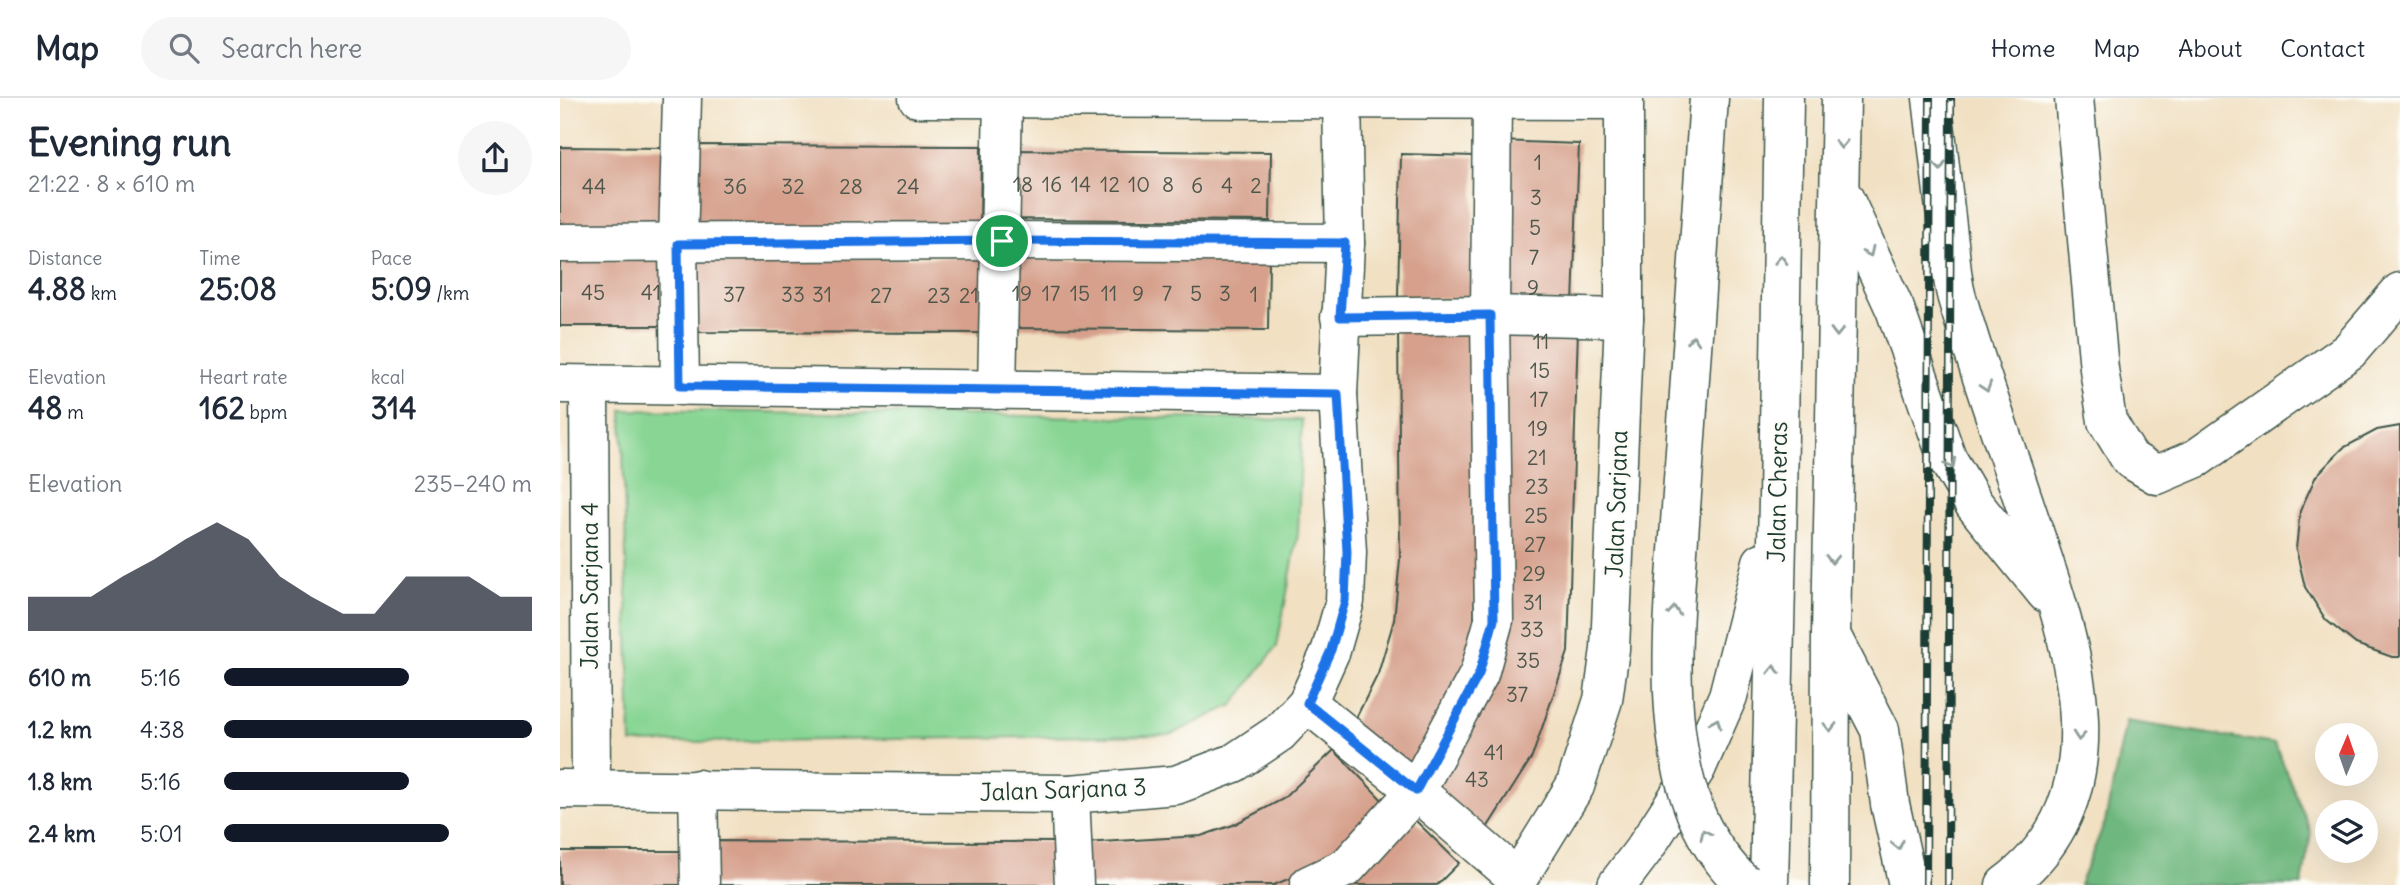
<!DOCTYPE html>
<html lang="en">
<head>
<meta charset="utf-8">
<style>
	body { margin:0; font-family:Delius,sans-serif; background:#f6f6f7; color:#1f2937; height:100vh; display:flex; flex-direction:column; font-size:26px; white-space:nowrap }
	* { box-sizing:border-box; margin:0 }
	p { font-size:23px; color:#747a83 }
	.icon { flex:none; width:38px; height:38px; fill:none; stroke:currentColor; stroke-width:2; stroke-linecap:round; stroke-linejoin:round }
	.map { position:relative; flex:1; overflow:hidden }
	.details { display:flex; flex-direction:column; background:#fff; width:560px }
	.details>* { flex:none }
	.needle { width:46px; rotate:2deg }
	.controls { position:absolute; left:1755px; top:625px; display:grid; gap:14px }
	.controls a { display:grid; place-items:center; width:63px; height:63px; border-radius:50%; background:#fff; box-shadow:0 7px 28px #0002; font-size:35px }
	.pin { position:absolute; display:grid; place-items:center; width:60px; height:60px; color:#fff; margin:-30px; border:4px solid #fff; border-radius:50%; box-shadow:0 2px 7px #0007 }
	.round { display:grid; place-items:center; flex:none; width:74px; height:74px; border-radius:37px; background:#f6f6f7 }
	.overview { display:flex; align-items:center; justify-content:space-between; height:119px; padding:0 28px }
	h1 { font-size:38px; font-weight:700; line-height:52px }
	.figures { display:grid; grid-template-columns:repeat(3,1fr); gap:10px; height:119px; padding:7px 28px }
	.figures div { display:grid; align-content:center }
	.figures b { font-size:30px; font-weight:700 }
	.figures small { font-size:19px; font-weight:400 }
	.figures p { font-size:19px }
	.chart { height:196px; padding:14px 28px }
	.chart p { display:flex; justify-content:space-between }
	.chart svg { width:100%; height:126px; margin-top:7px; fill:#111827; opacity:.7 }
	ul { padding:0 28px; list-style:none; font-size:23px }
	li { display:grid; grid-template-columns:112px 84px 1fr; align-items:center; height:52px }
	li i { height:18px; border-radius:9px; background:#111827 }
	header { display:flex; align-items:center; gap:42px; box-sizing:border-box; height:98px; padding:0 35px; background:#fff; border-bottom:2px solid #e0e1e3 }
	header strong { font-size:33px }
	nav { display:flex; gap:38px; margin-inline-start:auto; font-size:24px }
	.search { width:490px; height:63px; background:#f6f6f7; display:flex; align-items:center; gap:18px; box-sizing:border-box; padding:0 24px; border-radius:38px; color:#747a83; font-size:26px }
	main { display:flex; flex:1; min-height:0 }
	.map>svg:first-child { display:block }
	.green { fill:#89d694; stroke:#548a64; stroke-width:2 }
	.forest { fill:#6eb77e; stroke:#467a59; stroke-width:2 }
	.building { fill:#d6a08c }
	.lines { fill:none; stroke-linecap:round; stroke-linejoin:round }
	.minor-casing { stroke:#3e5549; stroke-width:41 }
	.highway-casing { stroke:#3e5549; stroke-width:41 }
	.minor { stroke:#fff; stroke-width:38 }
	.highway { stroke:#fff; stroke-width:38 }
	.rail-casing { stroke:#1f3d34; stroke-width:8 }
	.rail { stroke:#fdfcf7; stroke-width:5; stroke-dasharray:16; stroke-linecap:butt }
	.highway-bridge-casing { stroke:#3e5549; stroke-width:41; stroke-linecap:butt }
	.highway-bridge { stroke:#fff; stroke-width:38 }
	.oneway { stroke:#8f9e9a }
	.route-casing { stroke:#fff; stroke-width:14 }
	.route { stroke:#1a73e8; stroke-width:9 }
	.labels { text-anchor:middle; stroke-width:5; stroke-linejoin:round; paint-order:stroke }
	.number-label { font-size:21px; fill:#4d564a }
	.street-label { font-size:24px; fill:#1f3d34; stroke:#fdfcf7 }
</style>
</head>
<body>
<header>
<strong>Map</strong>
<div class="search"><svg class="icon" aria-label="search" viewBox="0 0 24 24"><circle cx="10" cy="10" r="6"/><path d="M15 15l6 6"/></svg>Search here</div>
<nav><a>Home</a><a>Map</a><a>About</a><a>Contact</a></nav>
</header>
<main>
<section class="details">
<div class="overview"><div><h1>Evening run</h1><p>21:22 · 8 × 610 m</p></div><a class="round"><svg class="icon" aria-label="share" viewBox="0 0 24 24"><path d="M12 15V3M7 8l5-5 5 5M5 13v7h14v-7"/></svg></a></div>
<div class="figures">
<div><p>Distance</p><b>4.88<small> km</small></b></div>
<div><p>Time</p><b>25:08</b></div>
<div><p>Pace</p><b>5:09<small> /km</small></b></div>
</div>
<div class="figures">
<div><p>Elevation</p><b>48<small> m</small></b></div>
<div><p>Heart rate</p><b>162<small> bpm</small></b></div>
<div><p>kcal</p><b>314</b></div>
</div>
<div class="chart"><p><span>Elevation</span>235–240 m</p>
<svg viewBox="0 0 160 44" preserveAspectRatio="none"><path d="M0 44V32L10 32L20 32L30 25L40 19L50 12L60 6L70 12L80 25L90 32L100 38L110 38L120 25L130 25L140 25L150 32L160 32V44z"/></svg>
</div>
<ul>
<li><b>610 m</b>5:16<i style="width:60%"></i></li>
<li><b>1.2 km</b>4:38<i style="width:100%"></i></li>
<li><b>1.8 km</b>5:16<i style="width:60%"></i></li>
<li><b>2.4 km</b>5:01<i style="width:73%"></i></li>
</ul>
</section>
<div class="map">
<svg width="1840" height="787" viewBox="0 0 1840 787">
	<rect width="100%" height="100%" fill="#fdfcf7"/>
	<filter id="ink" filterUnits="userSpaceOnUse"><feTurbulence type="fractalNoise" baseFrequency=".0143" numOctaves="2"/><feDisplacementMap in="SourceGraphic" scale="14" xChannelSelector="R" yChannelSelector="G"/><feConvolveMatrix kernelMatrix="1 2 1 2 8 2 1 2 1" color-interpolation-filters="sRGB"/></filter>
	<filter id="wash" filterUnits="userSpaceOnUse"><feTurbulence type="fractalNoise" baseFrequency=".00686" numOctaves="4" result="noise"/><feDisplacementMap in="SourceGraphic" scale="28" xChannelSelector="R" yChannelSelector="G"/><feGaussianBlur stdDeviation="1.57" result="paint"/><feColorMatrix in="noise" values="0 0 0 0 0 0 0 0 0 0 0 0 0 0 0 0 0 1.4 0 .05"/><feComposite in="paint" operator="in"/></filter>
	<g filter="url(#wash)">
		<rect width="100%" height="100%" fill="#f1e0c2"/>
		<!-- green -->
		<polygon class="green" points="62,312 742,322 738,436 717,548 673,607 610,637 71,645"/>
		<!-- forest -->
		<polygon class="forest" points="1566,623 1715,646 1751,734 1742,787 1519,787 1545,724"/>
		<g id="blocks">
			<!-- building -->
			<g class="building">
				<polygon points="938,43 1019,46 1013,206 933,203"/>
				<polygon points="132,47 421,48 420,132 132,131"/>
				<polygon points="0,49 107,50 106,130 0,129"/>
				<polygon points="448,52 711,54 710,123 448,121"/>
				<polygon points="841,56 915,58 911,201 838,199"/>
				<polygon points="130,159 424,160 424,235 130,234"/>
				<polygon points="447,161 709,162 708,232 447,230"/>
				<rect x="0" y="162" width="105" height="66"/>
				<polygon points="946,229 1018,231 1008,554 972,659 920,741 868,697 913,628 936,543"/>
				<polygon points="838,230 919,230 914,527 903,573 852,681 789,634 818,576 834,522 840,461"/>
				<polygon points="1840,328 1840,559 1832,559 1796,546 1766,522 1745,489 1736,451 1740,413 1756,378 1783,350 1817,332"/>
				<polygon points="774,652 827,707 775,756 735,778 714,787 526,787 524,745 641,738 673,727 723,701"/>
				<polygon points="853,720 899,765 877,787 780,787"/>
				<polygon points="147,743 496,744 496,787 147,787"/>
				<rect x="0" y="753" width="121" height="34"/>
			</g>
		</g>
	</g>
	<g filter="url(#ink)">
		<use href="#blocks" fill-opacity="0" stroke="#3e5549" stroke-width="2"/>
		<g class="lines">
			<defs>
				<g id="minor">
					<polyline points="358,0 1063,2"/>
					<polyline points="1514,0 1539,271 1547,323 1570,361 1597,377 1637,360 1789,253 1840,194"/>
					<polyline points="0,145 442,143 785,145"/>
					<polyline points="780,219 930,217 1064,220"/>
					<polyline points="0,286 778,296"/>
					<polyline points="29,287 31,690"/>
					<polyline points="120,288 118,146 122,0"/>
					<polyline points="437,292 443,0"/>
					<polyline points="747,605 856,693 958,781"/>
					<polyline points="0,691 510,696 616,687 674,665 719,635 747,605 771,552 785,503 787,454 778,296 785,145 782,1"/>
					<polyline points="138,691 140,787"/>
					<polyline points="510,696 514,787"/>
					<polyline points="749,787 787,769 856,693 919,576 934,522 930,217 932,2"/>
					<polyline points="954,787 1015,688 1043,602 1050,551 1064,220 1064,0"/>
				</g>
				<g id="highway">
					<path d="M1372 0C1377 46 1383 91 1388 137 1391 157 1391 180 1397 200 1418 272 1444 344 1468 416 1508 535 1570 695 1445 787"/>
					<polyline points="1284,100 1335,211 1387,360 1414,406 1486,495"/>
					<polyline points="1128,310 1149,0"/>
					<polyline points="1273,541 1320,632 1330,706 1348,787"/>
					<polyline points="1057,787 1085,750 1136,671 1168,598 1202,464"/>
					<polyline points="1209,787 1218,401 1224,0"/>
					<polyline points="1270,787 1271,536 1281,0"/>
				</g>
			</defs>
			<!-- minor casing -->
			<use href="#minor" class="minor-casing"/>
			<!-- highway casing -->
			<use href="#highway" class="highway-casing"/>
			<!-- minor -->
			<use href="#minor" class="minor"/>
			<!-- highway -->
			<use href="#highway" class="highway"/>
			<defs>
				<g id="rail">
					<polyline points="1366,787 1370,0"/>
					<polyline points="1388,787 1391,0"/>
				</g>
			</defs>
			<!-- rail casing -->
			<use href="#rail" class="rail-casing"/>
			<!-- rail -->
			<use href="#rail" class="rail"/>
			<defs>
				<path id="highway-bridge" d="M1128 310C1125 358 1121 406 1118 453 1111 548 1100 683 1162 761 1170 771 1177 781 1188 787"/>
			</defs>
			<!-- highway-bridge casing -->
			<use href="#highway-bridge" class="highway-bridge-casing"/>
			<!-- highway-bridge -->
			<use href="#highway-bridge" class="highway-bridge"/>
		</g>
		<!-- one-way arrows -->
		<defs><path id="oneway-chevron" d="M-2-3.5L2.5 0L-2 3.5" fill="none" stroke-width="1.6" stroke-linecap="round" stroke-linejoin="round" transform="scale(1.75)"/></defs>
		<g class="oneway">
			<use href="#oneway-chevron" transform="translate(1281 46) rotate(91)"/>
			<use href="#oneway-chevron" transform="translate(1380 68) rotate(83)"/>
			<use href="#oneway-chevron" transform="translate(1309 154) rotate(65)"/>
			<use href="#oneway-chevron" transform="translate(1221 162) rotate(-89)"/>
			<use href="#oneway-chevron" transform="translate(1277 234) rotate(91)"/>
			<use href="#oneway-chevron" transform="translate(1133 242) rotate(-86)"/>
			<use href="#oneway-chevron" transform="translate(1426 289) rotate(72)"/>
			<use href="#oneway-chevron" transform="translate(1391 366) rotate(62)"/>
			<use href="#oneway-chevron" transform="translate(1272 461) rotate(91)"/>
			<use href="#oneway-chevron" transform="translate(1114 513) rotate(-86)"/>
			<use href="#oneway-chevron" transform="translate(1214 572) rotate(-89)"/>
			<use href="#oneway-chevron" transform="translate(1156 625) rotate(-67)"/>
			<use href="#oneway-chevron" transform="translate(1270 629) rotate(90)"/>
			<use href="#oneway-chevron" transform="translate(1519 638) rotate(95)"/>
			<use href="#oneway-chevron" transform="translate(1145 736) rotate(-116)"/>
			<use href="#oneway-chevron" transform="translate(1338 747) rotate(78)"/>
		</g>
	</g>
	<g class="lines" filter="url(#ink)">
		<defs>
			<polygon id="route" points="442,143 785,145 780,219 930,217 934,522 919,576 856,693 747,605 771,552 785,503 787,454 778,296 120,288 118,146"/>
		</defs>
		<!-- route casing -->
		<use href="#route" class="route-casing"/>
		<!-- route -->
		<use href="#route" class="route"/>
	</g>
	<g class="labels">
		<!-- number labels -->
		<g class="number-label">
			<text x="978" y="72">1</text>
			<text x="463" y="94">18</text>
			<text x="492" y="94">16</text>
			<text x="521" y="94">14</text>
			<text x="550" y="94">12</text>
			<text x="579" y="94">10</text>
			<text x="608" y="94">8</text>
			<text x="637" y="95">6</text>
			<text x="667" y="95">4</text>
			<text x="696" y="95">2</text>
			<text x="34" y="96">44</text>
			<text x="175" y="96">36</text>
			<text x="233" y="96">32</text>
			<text x="291" y="96">28</text>
			<text x="348" y="96">24</text>
			<text x="976" y="107">3</text>
			<text x="975" y="137">5</text>
			<text x="974" y="167">7</text>
			<text x="973" y="197">9</text>
			<text x="33" y="202">45</text>
			<text x="91" y="202">41</text>
			<text x="462" y="203">19</text>
			<text x="491" y="203">17</text>
			<text x="520" y="203">15</text>
			<text x="549" y="203">11</text>
			<text x="578" y="203">9</text>
			<text x="607" y="203">7</text>
			<text x="636" y="203">5</text>
			<text x="665" y="203">3</text>
			<text x="174" y="204">37</text>
			<text x="233" y="204">33</text>
			<text x="262" y="204">31</text>
			<text x="694" y="204">1</text>
			<text x="321" y="205">27</text>
			<text x="379" y="205">23</text>
			<text x="409" y="205">21</text>
			<text x="981" y="251">11</text>
			<text x="980" y="280">15</text>
			<text x="979" y="309">17</text>
			<text x="978" y="338">19</text>
			<text x="977" y="367">21</text>
			<text x="977" y="396">23</text>
			<text x="976" y="425">25</text>
			<text x="975" y="454">27</text>
			<text x="974" y="483">29</text>
			<text x="973" y="512">31</text>
			<text x="972" y="539">33</text>
			<text x="968" y="570">35</text>
			<text x="957" y="604">37</text>
			<text x="934" y="662">41</text>
			<text x="917" y="689">43</text>
		</g>
		<!-- street labels -->
		<g class="street-label">
			<text transform="translate(1218 394) rotate(-89)" y="8">Jalan Cheras</text>
			<text transform="translate(1057 406) rotate(-88)" y="8">Jalan Sarjana</text>
			<text transform="translate(30 488) rotate(-90)" y="8">Jalan Sarjana 4</text>
			<text transform="translate(503 692) rotate(-2)" y="8">Jalan Sarjana 3</text>
		</g>
	</g>
</svg>
<div class="controls">
<a><svg class="needle" viewBox="-14 -14 28 28"><path d="M0-13l5 13h-10z" fill="#e53935"/><path d="M0 13l5-13h-10z" fill="#747a83"/></svg></a>
<a><svg class="icon" aria-label="layers" viewBox="0 0 24 24"><path d="M12 4l9 5-9 5-9-5zM3 14l9 5 9-5"/></svg></a>
</div>
<div class="pin" style="left:442px;top:143px;background:#1e9e55"><svg class="icon" aria-label="arrive" viewBox="0 0 24 24"><path d="M6 21V4h12l-3 4 3 4H6"/></svg></div>
</div>
</main>
</body>
</html>
